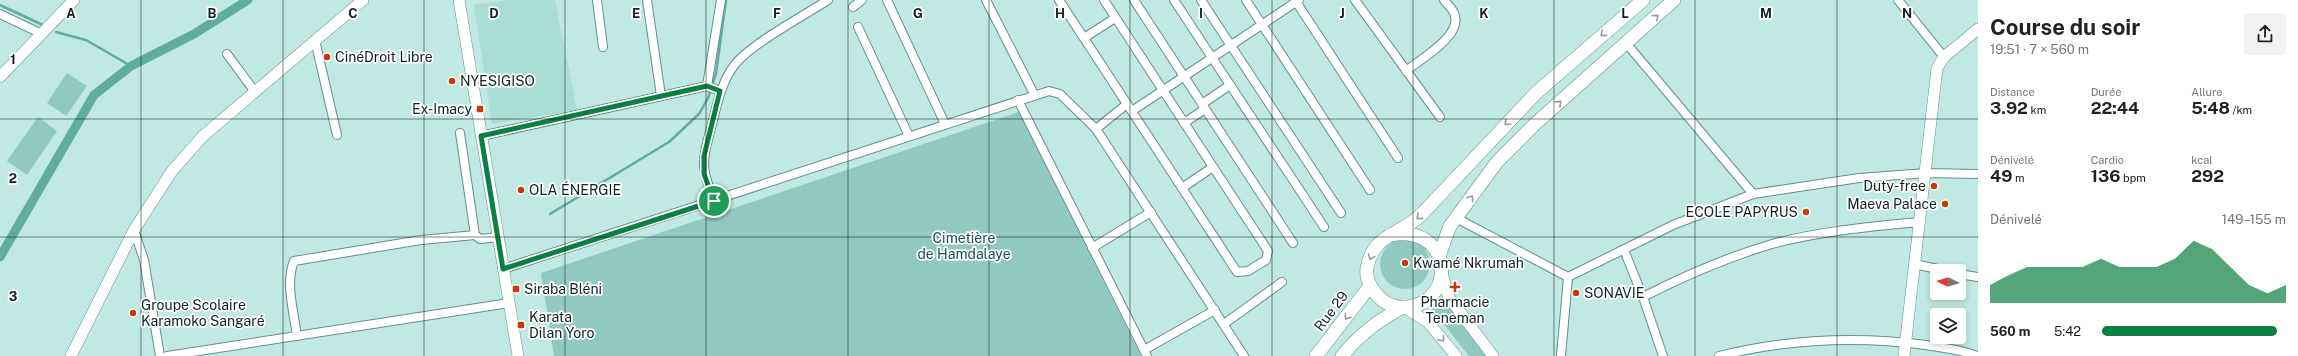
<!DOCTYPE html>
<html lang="fr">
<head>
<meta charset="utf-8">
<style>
	body { margin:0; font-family:"Public Sans",sans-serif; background:#f2f2f2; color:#222; height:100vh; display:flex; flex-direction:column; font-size:15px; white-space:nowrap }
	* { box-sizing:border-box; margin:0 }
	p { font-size:13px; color:#767676 }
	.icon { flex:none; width:22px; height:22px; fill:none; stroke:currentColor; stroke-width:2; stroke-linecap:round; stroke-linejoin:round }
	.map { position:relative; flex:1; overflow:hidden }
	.sheet { display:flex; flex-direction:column; background:#fff; width:320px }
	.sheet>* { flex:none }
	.needle { width:26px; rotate:275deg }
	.tools { position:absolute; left:1930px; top:264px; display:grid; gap:8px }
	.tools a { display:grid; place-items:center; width:36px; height:36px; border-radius:4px; background:#fff; box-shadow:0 2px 6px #0003; font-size:20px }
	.pin { position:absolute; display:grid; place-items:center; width:34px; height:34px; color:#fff; margin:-17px; border:2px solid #fff; border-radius:50%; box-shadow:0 1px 4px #0007 }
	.round { display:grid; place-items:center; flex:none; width:42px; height:42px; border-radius:4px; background:#f2f2f2 }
	.summary { display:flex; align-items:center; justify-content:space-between; height:68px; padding:0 12px }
	h1 { font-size:22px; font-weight:700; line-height:30px }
	.stats { display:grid; grid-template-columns:repeat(3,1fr); gap:6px; height:68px; padding:4px 12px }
	.stats div { display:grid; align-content:center }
	.stats b { font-size:17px; font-weight:700 }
	.stats small { font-size:11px; font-weight:400 }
	.stats p { font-size:11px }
	.chart { height:112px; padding:8px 12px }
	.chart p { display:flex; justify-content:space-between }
	.chart svg { width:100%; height:72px; margin-top:4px; fill:#0b8043; opacity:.7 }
	ul { padding:0 12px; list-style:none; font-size:13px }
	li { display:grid; grid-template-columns:64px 48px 1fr; align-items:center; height:30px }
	li i { height:10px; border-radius:5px; background:#0b8043 }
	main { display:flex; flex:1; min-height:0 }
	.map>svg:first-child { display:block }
	.built { fill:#aaddd4 }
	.green { fill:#91c9c1 }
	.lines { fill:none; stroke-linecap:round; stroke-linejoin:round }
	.stream { stroke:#62aba1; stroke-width:2.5 }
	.canal { stroke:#62aba1; stroke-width:9 }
	.street-casing { stroke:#678f89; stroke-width:10 }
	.secondary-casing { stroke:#678f89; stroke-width:12 }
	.primary-casing { stroke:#678f89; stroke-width:14 }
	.street { stroke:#fff; stroke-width:8 }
	.secondary { stroke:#fff; stroke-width:11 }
	.primary { stroke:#fff; stroke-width:13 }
	.oneway { stroke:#949b9a }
	.route-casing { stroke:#fff; stroke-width:8 }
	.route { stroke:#0b8043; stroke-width:5 }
	.grid { fill:none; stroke:#11211f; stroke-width:1; stroke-opacity:0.55 }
	.poi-dot { fill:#c43c0b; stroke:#fff; stroke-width:1.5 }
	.labels { text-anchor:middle; stroke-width:3.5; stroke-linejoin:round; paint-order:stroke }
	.poi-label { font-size:14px; fill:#11211f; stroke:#fff; text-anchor:start }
	.park-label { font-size:14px; fill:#12524b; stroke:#fff }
	.street-label { font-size:14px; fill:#11211f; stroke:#fff }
	.grid-label { font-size:13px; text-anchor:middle; font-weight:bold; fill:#11211f; stroke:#fff; stroke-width:3.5; stroke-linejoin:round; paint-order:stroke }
</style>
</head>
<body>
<main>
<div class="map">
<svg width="1978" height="356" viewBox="0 0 1978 356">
	<rect width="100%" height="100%" fill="#bfe9e2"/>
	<!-- built -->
	<polygon class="built" points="508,0 555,0 577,110 492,124 474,5"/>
	<!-- green -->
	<g class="green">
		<polygon points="67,73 87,86 66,116 47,103"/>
		<polygon points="1019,112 1141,356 554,356 541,273"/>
		<polygon points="38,117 57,131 27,175 7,161"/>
		<circle cx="1405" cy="264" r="25"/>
		<polygon points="1439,295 1487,356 1469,356 1428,304"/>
	</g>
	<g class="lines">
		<!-- stream -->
		<g class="stream">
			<polyline points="0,5 45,26"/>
			<polyline points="56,32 86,40 131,66"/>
			<polyline points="550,214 669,142 699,114 708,98 716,73 726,0"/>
		</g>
		<!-- canal -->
		<polyline class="canal" points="0,257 94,95 131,66 194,34 248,0"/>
		<defs>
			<g id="street">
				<polyline points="597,0 603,47"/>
				<polyline points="647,0 661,96"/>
				<polyline points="887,0 945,124"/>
				<polyline points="986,0 1034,94"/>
				<polyline points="1059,0 1237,272 1248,271 1266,260 1268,251 1104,0"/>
				<polyline points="1134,0 1293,243"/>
				<polyline points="1174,0 1324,227"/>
				<polyline points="1201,0 1341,213"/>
				<polyline points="1246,0 1370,190"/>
				<polyline points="1295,0 1398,158"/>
				<polyline points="1355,0 1440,117"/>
				<polyline points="1898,0 1944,57"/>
				<polyline points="853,7 862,0"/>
				<polyline points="0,14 42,34"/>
				<polyline points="858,27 909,136"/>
				<polyline points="1084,38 1115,18"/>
				<polyline points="315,40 337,135"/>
				<polyline points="1626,43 1753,194"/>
				<polyline points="227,54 255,92"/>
				<path d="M1406 71C1422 58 1464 35 1454 13 1452 8 1447 4 1444 0"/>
				<polyline points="707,86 721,0"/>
				<polyline points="1018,100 1147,356"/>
				<polyline points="1202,104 1230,85"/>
				<polyline points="1132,111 1299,0"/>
				<polyline points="1184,123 1205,109"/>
				<polyline points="1096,129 1127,104"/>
				<polyline points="460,133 475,235 480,239 498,237"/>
				<polyline points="481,136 707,86 720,91"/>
				<polyline points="1182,188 1213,167"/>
				<path d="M714 201C700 165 702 161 712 124 717 105 721 84 733 67 747 46 805 15 828 0"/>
				<polyline points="1456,218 1568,277"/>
				<polyline points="134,230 144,260 160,356"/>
				<polyline points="1092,248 1151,212"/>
				<polyline points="1624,250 1643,297 1663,356"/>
				<polyline points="1914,264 1947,271"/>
				<polyline points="503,269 1049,91 1060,94 1096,129 1244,356"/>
				<polyline points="1959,274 1978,277"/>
				<polyline points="1568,277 1673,225 1753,194 1859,178 1926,173 1978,174"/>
				<path d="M1643 297C1684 276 1728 257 1772 244 1820 231 1870 227 1919 222"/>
				<polyline points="1224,324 1282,282"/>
				<path d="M297 336C294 313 285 283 294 261L421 240 475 235"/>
				<polyline points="1144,350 1215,310"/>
				<polyline points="167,356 509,303"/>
				<polyline points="1561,356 1568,277"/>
				<path d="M1719 356C1787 339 1857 336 1926 345 1943 348 1960 349 1977 356"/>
			</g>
			<g id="secondary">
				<polyline points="459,0 518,356"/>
				<polyline points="0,77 74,0"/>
				<polyline points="1442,273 1448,296 1493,356"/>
				<polyline points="1404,307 1428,322 1456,356"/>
				<polyline points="71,356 134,230 172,171 203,136 363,0"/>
				<polyline points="1904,356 1937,68 1944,57 1978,29"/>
			</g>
			<g id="primary">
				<path d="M1390 235C1452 223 1458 301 1408 307 1399 308 1389 305 1382 300 1373 292 1365 280 1367 268 1373 234 1400 235 1421 215L1536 93 1643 0"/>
				<polyline points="1439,256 1450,226 1497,162 1535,124 1674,0"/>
				<polyline points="1316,356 1370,286"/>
				<path d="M1342 356C1360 334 1379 319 1404 307"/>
			</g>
		</defs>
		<!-- street casing -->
		<use href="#street" class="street-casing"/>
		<!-- secondary casing -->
		<use href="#secondary" class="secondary-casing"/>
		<!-- primary casing -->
		<use href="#primary" class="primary-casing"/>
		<!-- street -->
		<use href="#street" class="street"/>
		<!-- secondary -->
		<use href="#secondary" class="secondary"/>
		<!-- primary -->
		<use href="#primary" class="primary"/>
	</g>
	<!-- one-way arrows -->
	<defs><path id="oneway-chevron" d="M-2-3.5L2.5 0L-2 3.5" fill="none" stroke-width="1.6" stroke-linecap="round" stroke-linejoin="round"/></defs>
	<g class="oneway">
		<use href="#oneway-chevron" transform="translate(1656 17) rotate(-42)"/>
		<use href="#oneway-chevron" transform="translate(1603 34) rotate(139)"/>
		<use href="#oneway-chevron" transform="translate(1559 103) rotate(-42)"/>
		<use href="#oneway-chevron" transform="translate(1507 123) rotate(134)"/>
		<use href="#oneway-chevron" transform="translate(1471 198) rotate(-54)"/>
		<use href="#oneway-chevron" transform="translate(1419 217) rotate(140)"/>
		<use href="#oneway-chevron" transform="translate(1371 257) rotate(111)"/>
		<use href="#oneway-chevron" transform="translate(1347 317) rotate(125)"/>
		<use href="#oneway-chevron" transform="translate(1442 339) rotate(51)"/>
	</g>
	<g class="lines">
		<defs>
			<polygon id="route" points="707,86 720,91 704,156 704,174 714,201 503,269 481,136"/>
		</defs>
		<!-- route casing -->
		<use href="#route" class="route-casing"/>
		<!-- route -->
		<use href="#route" class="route"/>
	</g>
	<!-- grid -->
	<path class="grid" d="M141 0V356M283 0V356M424 0V356M565 0V356M706 0V356M848 0V356M989 0V356M1130 0V356M1272 0V356M1413 0V356M1554 0V356M1695 0V356M1837 0V356M0 119H1978M0 237H1978"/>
	<!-- markers -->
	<g class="poi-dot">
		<circle cx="327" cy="57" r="4"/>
		<circle cx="452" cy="81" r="4"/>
		<rect x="476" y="105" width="8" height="8" rx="2"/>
		<circle cx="1934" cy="186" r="4"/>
		<circle cx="521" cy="190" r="4"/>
		<circle cx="1945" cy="204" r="4"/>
		<circle cx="1806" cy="212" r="4"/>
		<circle cx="1405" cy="263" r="4"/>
		<path d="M1453 281h4v4h4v4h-4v4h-4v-4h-4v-4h4z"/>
		<rect x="512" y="285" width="8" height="8" rx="2"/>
		<circle cx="1576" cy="293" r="4"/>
		<circle cx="133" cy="313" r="4"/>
		<rect x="517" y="321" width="8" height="8" rx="2"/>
	</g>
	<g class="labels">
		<!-- poi labels -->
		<g class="poi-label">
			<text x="335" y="62">CinéDroit Libre</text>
			<text x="460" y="86">NYESIGISO</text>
			<text x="472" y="114" text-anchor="end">Ex-Imacy</text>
			<text x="1926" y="191" text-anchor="end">Duty-free</text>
			<text x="529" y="195">OLA ÉNERGIE</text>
			<text x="1937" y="209" text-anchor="end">Maeva Palace</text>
			<text x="1798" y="217" text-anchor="end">ECOLE PAPYRUS</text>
			<text x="1413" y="268">Kwamé Nkrumah</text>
			<text x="524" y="294">Siraba Bléni</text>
			<text x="1584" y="298">SONAVIE</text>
			<text x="1455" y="307" text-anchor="middle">Pharmacie<tspan x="1455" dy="16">Teneman</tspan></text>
			<text x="141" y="310">Groupe Scolaire<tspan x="141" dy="16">Karamoko Sangaré</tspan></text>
			<text x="529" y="322">Karata<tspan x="529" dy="16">Dilan Yoro</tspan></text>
		</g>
		<!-- park labels -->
		<g class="park-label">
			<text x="964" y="243">Cimetière<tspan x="964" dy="16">de Hamdalaye</tspan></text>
		</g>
		<!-- street labels -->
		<g class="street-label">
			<text transform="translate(1331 311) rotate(-53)" y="5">Rue 29</text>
		</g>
	</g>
	<g class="grid-label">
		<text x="71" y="18">A</text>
		<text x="212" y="18">B</text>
		<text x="353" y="18">C</text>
		<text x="494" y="18">D</text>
		<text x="636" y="18">E</text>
		<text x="777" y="18">F</text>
		<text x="918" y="18">G</text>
		<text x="1060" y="18">H</text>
		<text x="1201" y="18">I</text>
		<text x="1342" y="18">J</text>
		<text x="1484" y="18">K</text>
		<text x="1625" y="18">L</text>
		<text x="1766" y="18">M</text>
		<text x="1907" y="18">N</text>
		<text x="13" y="64">1</text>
		<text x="13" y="183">2</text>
		<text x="13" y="301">3</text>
	</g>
</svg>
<div class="tools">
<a><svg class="needle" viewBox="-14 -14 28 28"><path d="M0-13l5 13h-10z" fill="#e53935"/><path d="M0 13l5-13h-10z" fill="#767676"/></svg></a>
<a><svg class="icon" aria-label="layers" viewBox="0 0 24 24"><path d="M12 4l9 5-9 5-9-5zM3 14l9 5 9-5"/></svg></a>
</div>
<div class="pin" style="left:714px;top:201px;background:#1e9e55"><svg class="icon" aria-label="arrive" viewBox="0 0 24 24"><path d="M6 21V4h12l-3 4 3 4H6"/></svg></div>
</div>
<section class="sheet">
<div class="summary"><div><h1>Course du soir</h1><p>19:51 · 7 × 560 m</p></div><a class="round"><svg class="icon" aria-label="share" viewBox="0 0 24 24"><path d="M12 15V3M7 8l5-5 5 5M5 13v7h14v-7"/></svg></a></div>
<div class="stats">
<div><p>Distance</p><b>3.92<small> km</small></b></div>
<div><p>Durée</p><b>22:44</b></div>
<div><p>Allure</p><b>5:48<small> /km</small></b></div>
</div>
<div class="stats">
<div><p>Dénivelé</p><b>49<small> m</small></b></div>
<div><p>Cardio</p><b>136<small> bpm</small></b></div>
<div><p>kcal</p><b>292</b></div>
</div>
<div class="chart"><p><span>Dénivelé</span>149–155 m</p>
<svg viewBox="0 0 160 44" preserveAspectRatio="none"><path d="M0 44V33L10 27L20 22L30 22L40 22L50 22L60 17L70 22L80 22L90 22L100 17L110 6L120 11L130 22L140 33L150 38L160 33V44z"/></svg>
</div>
<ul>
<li><b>560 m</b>5:42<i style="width:95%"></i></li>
</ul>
</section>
</main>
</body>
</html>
